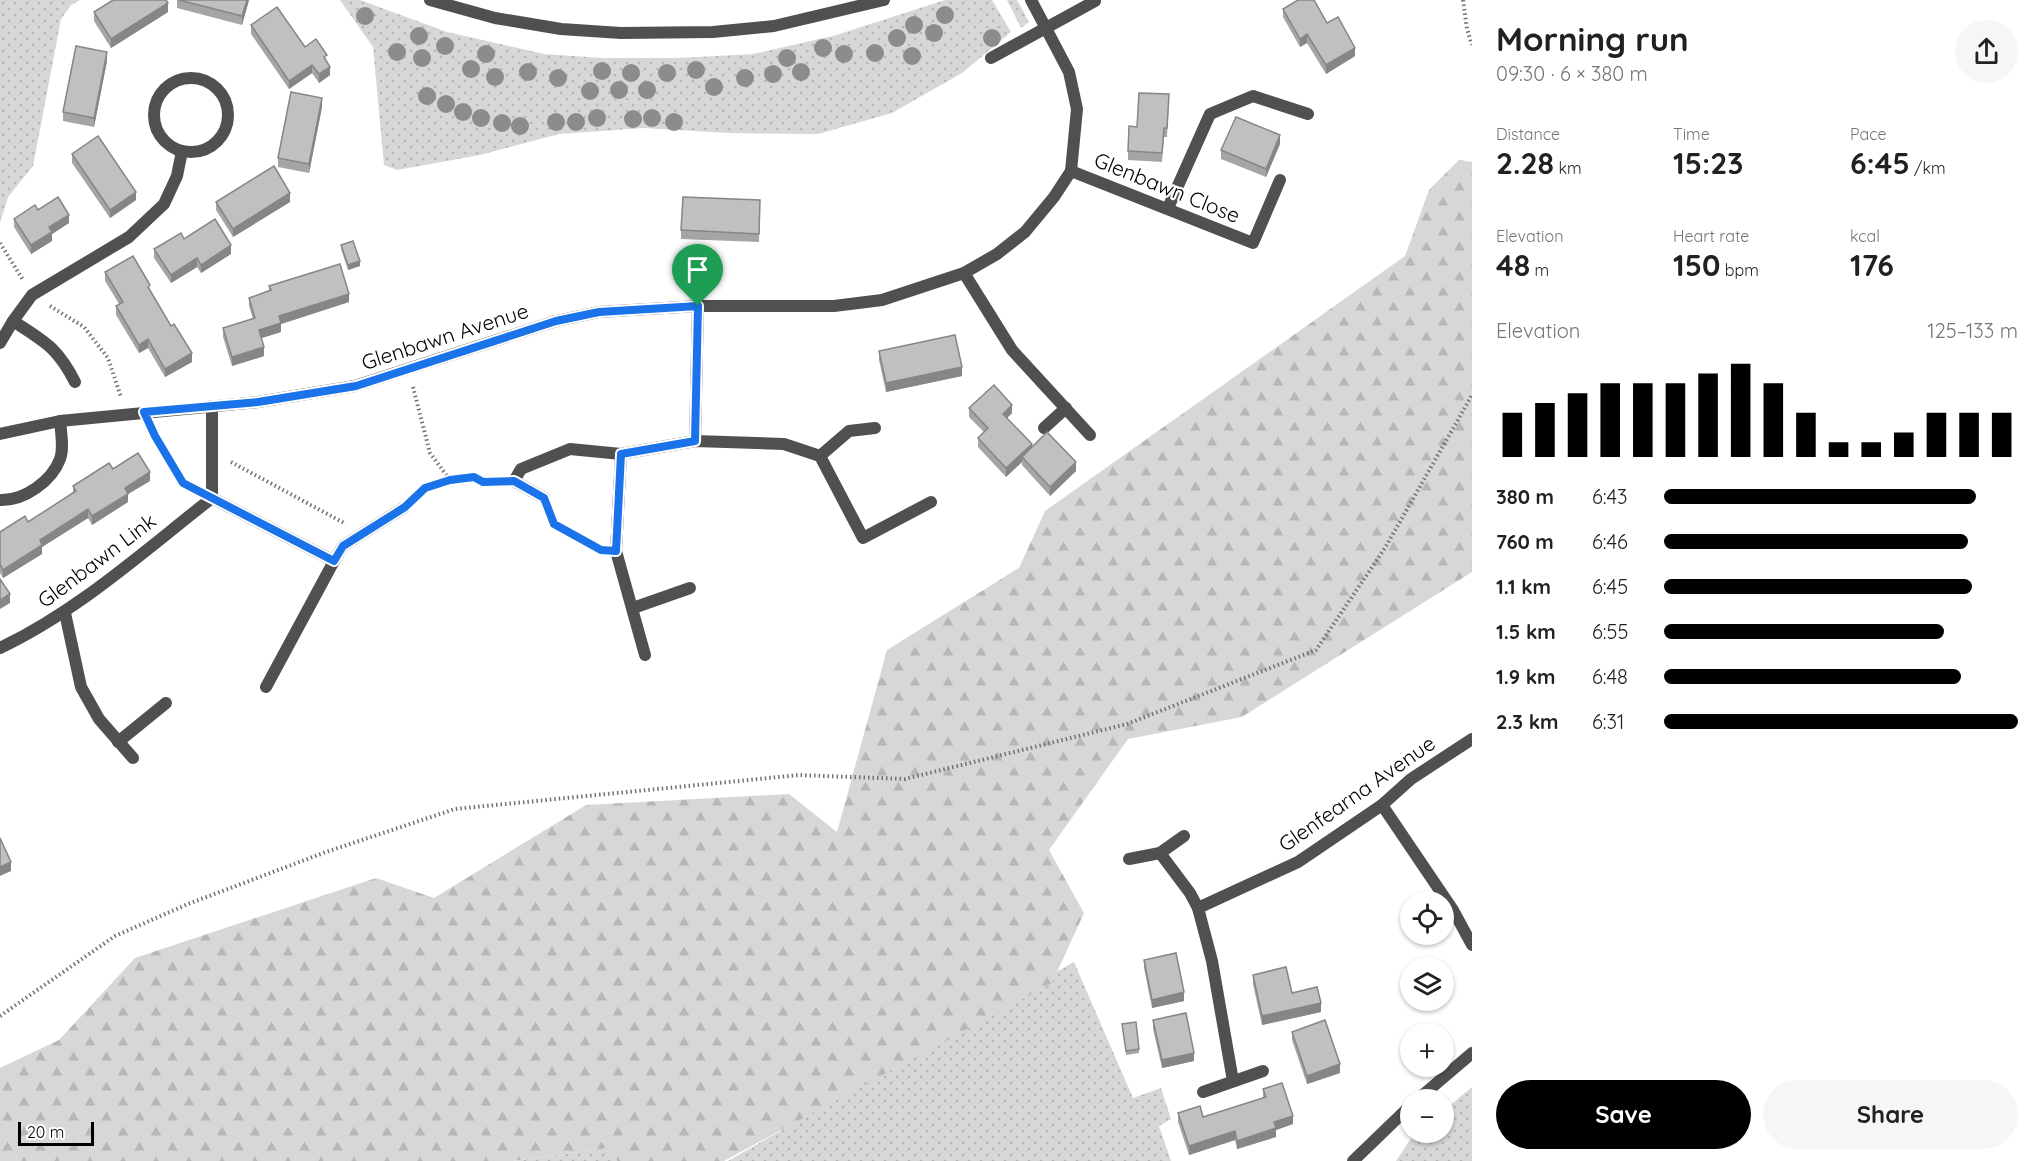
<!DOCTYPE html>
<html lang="en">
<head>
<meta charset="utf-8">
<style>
	body { margin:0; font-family:Quicksand,sans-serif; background:#f6f6f6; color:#202124; height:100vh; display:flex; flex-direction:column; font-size:22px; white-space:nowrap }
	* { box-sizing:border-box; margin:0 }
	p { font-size:20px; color:#757577 }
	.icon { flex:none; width:33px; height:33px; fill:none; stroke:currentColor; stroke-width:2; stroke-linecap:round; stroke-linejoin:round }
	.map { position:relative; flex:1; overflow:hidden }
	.side { display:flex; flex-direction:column; background:#fff; width:570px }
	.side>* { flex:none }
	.fabs { position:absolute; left:1400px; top:891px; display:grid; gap:12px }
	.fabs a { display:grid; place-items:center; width:54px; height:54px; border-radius:50%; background:#fff; box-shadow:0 2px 4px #0004; font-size:30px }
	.scale { position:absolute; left:18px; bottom:15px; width:76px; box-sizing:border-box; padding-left:6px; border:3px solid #000; border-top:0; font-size:16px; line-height:21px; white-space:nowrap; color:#000; -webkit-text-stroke:4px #fff; paint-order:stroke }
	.pin { position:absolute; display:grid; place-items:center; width:51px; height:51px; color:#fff; margin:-62px -26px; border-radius:50% 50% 50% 0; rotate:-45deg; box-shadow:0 0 6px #0007 }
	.pin .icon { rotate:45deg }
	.round { display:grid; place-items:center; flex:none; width:63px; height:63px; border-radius:32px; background:#f6f6f6 }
	.summary { display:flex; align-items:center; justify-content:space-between; height:102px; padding:0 24px }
	h1 { font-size:33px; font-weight:800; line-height:45px }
	.figures { display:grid; grid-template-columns:repeat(3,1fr); gap:9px; height:102px; padding:6px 24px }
	.figures div { display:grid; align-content:center }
	.figures b { font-size:30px; font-weight:800 }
	.figures small { font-size:16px; font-weight:400 }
	.figures p { font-size:16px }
	.chart { height:168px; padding:12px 24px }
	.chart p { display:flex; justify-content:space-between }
	.chart svg { width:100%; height:108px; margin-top:6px; stroke:#000; stroke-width:6 }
	.button { display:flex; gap:12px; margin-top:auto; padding:12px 24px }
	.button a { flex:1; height:69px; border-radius:36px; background:#000; color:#fff; font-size:24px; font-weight:800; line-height:69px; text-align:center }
	.button a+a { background:#f6f6f6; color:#202124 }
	ul { padding:0 24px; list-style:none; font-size:20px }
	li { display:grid; grid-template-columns:96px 72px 1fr; align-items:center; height:45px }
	li i { height:15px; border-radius:8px; background:#000 }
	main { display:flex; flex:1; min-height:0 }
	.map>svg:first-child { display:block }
	.grass { fill:url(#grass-dots) }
	.forest { fill:url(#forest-firs) }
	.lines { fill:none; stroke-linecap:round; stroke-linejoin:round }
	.path { stroke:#727272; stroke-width:4; stroke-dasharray:1.5 3; stroke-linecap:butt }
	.lane { stroke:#505050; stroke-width:12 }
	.street { stroke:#505050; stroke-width:12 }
	.tree { fill:#8c8c8c }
	.wall { fill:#a5a5a5 }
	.shaded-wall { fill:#868686 }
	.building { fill:#c0c0c0; stroke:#868686; stroke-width:1.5 }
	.route-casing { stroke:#fff; stroke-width:12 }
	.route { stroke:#1a73e8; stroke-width:8 }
	.labels { text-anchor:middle; stroke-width:4.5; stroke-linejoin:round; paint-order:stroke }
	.street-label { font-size:21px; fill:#000; stroke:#fff }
</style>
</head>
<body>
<main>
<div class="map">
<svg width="1472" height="1161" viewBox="0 0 1472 1161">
	<defs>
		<pattern id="grass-dots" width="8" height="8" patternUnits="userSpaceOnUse" patternTransform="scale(1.5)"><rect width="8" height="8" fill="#d7d7d7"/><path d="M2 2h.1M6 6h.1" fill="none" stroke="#b7b7b7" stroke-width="1.8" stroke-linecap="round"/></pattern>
		<pattern id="forest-firs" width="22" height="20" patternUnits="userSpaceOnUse" patternTransform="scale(1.5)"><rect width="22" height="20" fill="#d7d7d7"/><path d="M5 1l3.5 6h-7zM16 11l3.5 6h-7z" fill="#b7b7b7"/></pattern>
	</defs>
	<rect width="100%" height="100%" fill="#fff"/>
	<!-- grass -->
	<g class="grass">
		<polygon points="0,0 80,0 71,5 61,19 33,166 8,197 0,223"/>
		<polygon points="340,0 360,0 447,32 544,54 602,58 679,58 753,54 833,36 945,0 992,0 1011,32 962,73 892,113 818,134 728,133 644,128 559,134 480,155 397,170 384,165 373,47"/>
		<polygon points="1007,0 1017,0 1029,22 1021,28"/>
		<polygon points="1074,962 1133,1098 1161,1088 1171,1119 1159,1126 1171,1161 728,1161"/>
		<polygon points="1472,1087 1472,1161 1396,1161 1412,1137 1418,1133 1443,1132 1443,1111"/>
		<polygon points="608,1148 617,1161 513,1161"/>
	</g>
	<!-- forest -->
	<polygon class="forest" points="1459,160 1472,162 1472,572 1242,717 1128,739 1049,850 1084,913 1052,983 724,1161 617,1161 608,1148 513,1161 0,1161 0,1068 59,1040 135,958 376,878 434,898 586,805 789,794 837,832 887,650 1019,568 1045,511 1405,256 1429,190"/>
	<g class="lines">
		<!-- path -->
		<g class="path">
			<polyline points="1463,0 1467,29 1472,45"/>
			<polyline points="0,243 23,280"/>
			<polyline points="50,306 84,327 108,358 121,397"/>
			<polyline points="413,387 430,453 450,480"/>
			<polyline points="152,429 183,483 193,488"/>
			<polyline points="231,462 346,524"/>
			<path d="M418 494C430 483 456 476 473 477 481 478 485 481 496 481"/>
			<polyline points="550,513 554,524 597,548"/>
			<polyline points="0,1016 115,936 188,904 326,852 455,809 799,775 905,779 1127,724 1316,650 1385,548 1472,395"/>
		</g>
		<!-- lane -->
		<polyline class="lane" points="991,58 1095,1"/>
		<!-- street -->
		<g class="street">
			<polyline points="430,0 495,18 561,29 621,33 713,32 774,26 884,0"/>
			<circle cx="191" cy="115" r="37"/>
			<polyline points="1071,171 1253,243 1280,180"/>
			<polyline points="1168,208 1210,114 1253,96 1308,114"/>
			<polyline points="964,273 1012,350 1090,435"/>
			<path d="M13 321C45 342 57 347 75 382"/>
			<polyline points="0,343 13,321 32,295 129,237 164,204 177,176 182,151"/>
			<polyline points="1044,428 1066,408"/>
			<polyline points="0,434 60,421 258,402 355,386 556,321 599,312 698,306 834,306 882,300 964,273 997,254 1025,232 1054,197 1071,171 1077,109 1069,72 1031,0"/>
			<polyline points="695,441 698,306"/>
			<polyline points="621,454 616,551 645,655"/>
			<polyline points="820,456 849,431 875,428"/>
			<polyline points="212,498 334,561 266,687"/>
			<polyline points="544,498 514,481 521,469 570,449 621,454 695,441 784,444 820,456 863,538 931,502"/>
			<path d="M0 500C24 501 52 481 60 459 64 449 61 432 60 421"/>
			<polyline points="334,561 343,546 405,507"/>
			<polyline points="633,608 690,588"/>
			<polyline points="65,613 81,687 99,719 133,758"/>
			<path d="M0 648C78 611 144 551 212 498V406"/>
			<polyline points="118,742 166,703"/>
			<polyline points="1382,805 1453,910 1472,945"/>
			<polyline points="1160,853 1190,893 1198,908 1212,961 1233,1081"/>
			<polyline points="1129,859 1160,853 1184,836"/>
			<polyline points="1198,908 1298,862 1382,805 1411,779 1472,739"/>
			<polyline points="1203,1092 1263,1071"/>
			<polyline points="1417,1100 1472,1053"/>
			<polyline points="1353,1161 1410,1106"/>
		</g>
	</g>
	<!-- trees -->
	<g class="tree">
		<circle cx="945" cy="15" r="9"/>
		<circle cx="365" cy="16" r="9"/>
		<circle cx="914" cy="25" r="9"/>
		<circle cx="934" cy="33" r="9"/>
		<circle cx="419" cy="36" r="9"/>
		<circle cx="897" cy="38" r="9"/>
		<circle cx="992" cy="38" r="9"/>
		<circle cx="445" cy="46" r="9"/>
		<circle cx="823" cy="48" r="9"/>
		<circle cx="397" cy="52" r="9"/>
		<circle cx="875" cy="53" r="9"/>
		<circle cx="486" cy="54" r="9"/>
		<circle cx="844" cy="54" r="9"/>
		<circle cx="912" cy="56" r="9"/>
		<circle cx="422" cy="58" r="9"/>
		<circle cx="787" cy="58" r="9"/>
		<circle cx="471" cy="69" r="9"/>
		<circle cx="696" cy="70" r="9"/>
		<circle cx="602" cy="71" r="9"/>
		<circle cx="528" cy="72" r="9"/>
		<circle cx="801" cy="72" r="9"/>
		<circle cx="631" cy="73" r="9"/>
		<circle cx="667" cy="73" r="9"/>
		<circle cx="773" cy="74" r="9"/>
		<circle cx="495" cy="77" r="9"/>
		<circle cx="558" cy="78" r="9"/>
		<circle cx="745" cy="78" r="9"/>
		<circle cx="714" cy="87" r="9"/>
		<circle cx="619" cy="90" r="9"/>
		<circle cx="647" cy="90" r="9"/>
		<circle cx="590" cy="91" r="9"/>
		<circle cx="427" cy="96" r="9"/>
		<circle cx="446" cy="104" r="9"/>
		<circle cx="463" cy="112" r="9"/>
		<circle cx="481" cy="118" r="9"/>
		<circle cx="597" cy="118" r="9"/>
		<circle cx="652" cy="118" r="9"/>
		<circle cx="633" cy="119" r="9"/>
		<circle cx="556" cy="122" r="9"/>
		<circle cx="576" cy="122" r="9"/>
		<circle cx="674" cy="122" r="9"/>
		<circle cx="502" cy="123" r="9"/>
		<circle cx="520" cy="126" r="9"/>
	</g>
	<!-- wall -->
	<g class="wall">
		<polygon points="177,0 249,0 242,25 177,8"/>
		<polygon points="1283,9 1327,23 1355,56 1326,74 1307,43 1300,47 1283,17"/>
		<polygon points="94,12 168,12 111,48 94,21"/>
		<polygon points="251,25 305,47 330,75 319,83 312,73 289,89 251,34"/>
		<polygon points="107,61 94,127 63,121 63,112"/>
		<polygon points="1169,103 1167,137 1164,137 1162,162 1128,160 1128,151 1137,127"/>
		<polygon points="322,107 309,173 278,167 278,158"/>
		<polygon points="1280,144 1266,177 1221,159 1221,150"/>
		<polygon points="72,154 136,200 110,218 72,163"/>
		<polygon points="760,200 759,242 681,239 681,230"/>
		<polygon points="216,202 290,202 233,237 216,210"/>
		<polygon points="38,210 69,223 52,234 52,241 31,254 14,227 14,219"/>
		<polygon points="184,239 231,254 201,273 197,267 171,283 154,258 154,249"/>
		<polygon points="341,245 360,266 348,270 341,249"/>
		<polygon points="105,272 150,292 192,362 165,377 148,348 139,353 116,315 116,306 119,304 105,281"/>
		<polygon points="269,286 349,302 281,324 281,332 261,338 264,356 232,366 223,337 223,328 253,319 249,306 249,298 269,291"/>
		<polygon points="879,351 962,376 886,392 879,360"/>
		<polygon points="969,408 1012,413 1007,418 1032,447 1076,471 1050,496 1022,465 1022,462 1006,477 978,447 978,438 984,432 969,417"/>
		<polygon points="113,469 150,481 128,494 128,502 92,525 88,518 42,547 42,554 3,578 0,573 0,532 28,522 73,493 73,486"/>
		<polygon points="1144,960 1184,1001 1152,1008 1144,968"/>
		<polygon points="1253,975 1292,993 1321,1012 1262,1025 1253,984"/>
		<polygon points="1153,1020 1194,1061 1162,1068 1153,1029"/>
		<polygon points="1122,1024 1139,1049 1139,1053 1126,1055"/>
		<polygon points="1292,1032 1340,1073 1307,1084 1292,1040"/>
		<polygon points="1263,1089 1293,1124 1276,1130 1276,1137 1237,1149 1235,1140 1189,1155 1178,1122 1178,1113 1203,1117 1263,1098"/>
	</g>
	<!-- shaded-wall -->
	<g class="shaded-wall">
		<polygon points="247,0 249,0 242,25 242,16"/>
		<polygon points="168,3 168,12 111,48 111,39"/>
		<polygon points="1307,34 1307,43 1300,47 1300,39"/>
		<polygon points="1355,48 1355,56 1326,74 1326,65"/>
		<polygon points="107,52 107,61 94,127 94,118"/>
		<polygon points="312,65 312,73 289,89 289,81"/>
		<polygon points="330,67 330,75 319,83 319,74"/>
		<polygon points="322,98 322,107 309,173 309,164"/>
		<polygon points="1280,135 1280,144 1266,177 1266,169"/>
		<polygon points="136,192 136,200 110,218 110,210"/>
		<polygon points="290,193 290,202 233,237 233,229"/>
		<polygon points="69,215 69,223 52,234 52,241 31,254 31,245 49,227"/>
		<polygon points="231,245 231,254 201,273 201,265"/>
		<polygon points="197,258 197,267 171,283 171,275"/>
		<polygon points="360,261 360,266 348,270 348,265"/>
		<polygon points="349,294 349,302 281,324 281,332 259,339 259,330 279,316"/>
		<polygon points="148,339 148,348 139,353 139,345"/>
		<polygon points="264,347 264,356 232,366 232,357"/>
		<polygon points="192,353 192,362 165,377 165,369"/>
		<polygon points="962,367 962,376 886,392 886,383"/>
		<polygon points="1012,405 1012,413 1003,422 1003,414"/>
		<polygon points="1032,444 1032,452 1022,457 1022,462 1006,477 1006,468"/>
		<polygon points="1076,462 1076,471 1050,496 1050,487"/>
		<polygon points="150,472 150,481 128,494 128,502 92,525 92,516 125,488"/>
		<polygon points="88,509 88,518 42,547 42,554 3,578 3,570 40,540"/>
		<polygon points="10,594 10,603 0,609 0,600"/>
		<polygon points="11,862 11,871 0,876 0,867"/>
		<polygon points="1184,992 1184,1001 1152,1008 1152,1000"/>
		<polygon points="1321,1003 1321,1012 1262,1025 1262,1016"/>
		<polygon points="1194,1053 1194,1061 1162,1068 1162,1060"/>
		<polygon points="1340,1064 1340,1073 1307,1084 1307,1076"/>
		<polygon points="1293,1116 1293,1124 1276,1130 1276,1137 1237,1149 1237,1141 1274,1122"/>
		<polygon points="1235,1131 1235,1140 1189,1155 1189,1146"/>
	</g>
	<!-- building -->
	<g class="building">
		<polygon points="113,0 166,0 168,3 111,39 94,12"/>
		<polygon points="179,0 247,0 242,16"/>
		<polygon points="1298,0 1314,0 1327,23 1338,17 1355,48 1326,65 1307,34 1300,39 1283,9"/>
		<polygon points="277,7 305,47 316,39 327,55 324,57 330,67 319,74 312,65 289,81 251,25"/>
		<polygon points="76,46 107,52 94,118 63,112"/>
		<polygon points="291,92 322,98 309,164 278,158"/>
		<polygon points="1139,93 1169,94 1167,128 1164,128 1162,153 1128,151 1129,126 1137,127"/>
		<polygon points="1236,117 1280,135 1266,169 1221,150"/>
		<polygon points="98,136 136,192 110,210 72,154"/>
		<polygon points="274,166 290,193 233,229 216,202"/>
		<polygon points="58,197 69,215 49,227 52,232 31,245 14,219 35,205 38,210"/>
		<polygon points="683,197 760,200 759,234 681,230"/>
		<polygon points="215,219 231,245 201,265 197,258 171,275 154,249 181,233 184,239"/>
		<polygon points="353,241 360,261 348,265 341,245"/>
		<polygon points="133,256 150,285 148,287 171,326 174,324 192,353 165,369 148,339 139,345 116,306 123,302 105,272"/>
		<polygon points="340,264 349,294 279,316 281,323 259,330 264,347 232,357 223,328 255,318 249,298 271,290 269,286"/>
		<polygon points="955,335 962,367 886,383 879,351"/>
		<polygon points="994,385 1012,405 1003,414 1032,444 1006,468 978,438 988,428 969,408"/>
		<polygon points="1047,432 1076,462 1050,487 1022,457"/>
		<polygon points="138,453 150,472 125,488 128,494 92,516 88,509 40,540 42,545 3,570 0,564 0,532 25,516 28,522 76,491 73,486 109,463 113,469"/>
		<polygon points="0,579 10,594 0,600"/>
		<polygon points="0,838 11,862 0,867"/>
		<polygon points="1176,953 1184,992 1152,1000 1144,960"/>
		<polygon points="1286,967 1292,993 1317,987 1321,1003 1262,1016 1253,975"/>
		<polygon points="1186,1013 1194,1053 1162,1060 1153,1020"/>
		<polygon points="1325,1020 1340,1064 1307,1076 1292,1032"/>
		<polygon points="1136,1022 1139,1049 1126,1051 1122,1024"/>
		<polygon points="1282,1083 1293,1116 1274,1122 1276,1128 1237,1141 1235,1131 1189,1146 1178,1113 1200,1106 1203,1117 1266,1097 1263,1089"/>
	</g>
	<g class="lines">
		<defs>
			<polygon id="route" points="698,306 695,441 621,454 616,551 601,550 554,524 544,498 514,481 483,482 474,477 450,480 425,488 405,507 343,546 334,561 183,483 155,436 144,412 258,402 356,386 556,321 599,312"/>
		</defs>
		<!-- route casing -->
		<use href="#route" class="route-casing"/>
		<!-- route -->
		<use href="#route" class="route"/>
	</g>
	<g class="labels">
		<!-- street labels -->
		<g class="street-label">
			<text transform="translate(1167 188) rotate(22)" y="7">Glenbawn Close</text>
			<text transform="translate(445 337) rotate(-18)" y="7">Glenbawn Avenue</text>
			<text transform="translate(97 561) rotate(-37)" y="7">Glenbawn Link</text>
			<text transform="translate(1357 794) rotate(-35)" y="7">Glenfearna Avenue</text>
		</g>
	</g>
</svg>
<div class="fabs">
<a><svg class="icon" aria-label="locate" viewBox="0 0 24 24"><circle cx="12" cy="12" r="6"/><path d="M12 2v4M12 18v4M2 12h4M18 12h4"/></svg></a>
<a><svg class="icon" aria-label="layers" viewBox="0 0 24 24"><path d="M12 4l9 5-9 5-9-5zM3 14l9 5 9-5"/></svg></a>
<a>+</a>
<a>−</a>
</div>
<div class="scale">20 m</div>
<div class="pin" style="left:698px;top:306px;background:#1e9e55"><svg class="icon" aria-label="arrive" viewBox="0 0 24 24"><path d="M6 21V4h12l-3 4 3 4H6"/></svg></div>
</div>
<section class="side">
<div class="summary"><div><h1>Morning run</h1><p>09:30 · 6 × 380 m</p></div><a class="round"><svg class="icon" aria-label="share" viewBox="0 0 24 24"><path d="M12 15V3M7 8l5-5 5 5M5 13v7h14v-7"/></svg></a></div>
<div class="figures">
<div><p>Distance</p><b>2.28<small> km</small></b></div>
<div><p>Time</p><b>15:23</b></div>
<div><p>Pace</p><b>6:45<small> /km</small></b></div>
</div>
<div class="figures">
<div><p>Elevation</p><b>48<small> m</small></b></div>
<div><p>Heart rate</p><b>150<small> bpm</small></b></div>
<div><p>kcal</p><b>176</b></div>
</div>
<div class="chart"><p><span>Elevation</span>125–133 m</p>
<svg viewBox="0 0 160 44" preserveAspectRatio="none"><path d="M5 44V26M15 44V22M25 44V18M35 44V14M45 44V14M55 44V14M65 44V10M75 44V6M85 44V14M95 44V26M105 44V38M115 44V38M125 44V34M135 44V26M145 44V26M155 44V26"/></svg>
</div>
<ul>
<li><b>380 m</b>6:43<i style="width:88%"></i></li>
<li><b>760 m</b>6:46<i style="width:86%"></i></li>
<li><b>1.1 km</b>6:45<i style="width:87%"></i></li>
<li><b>1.5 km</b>6:55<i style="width:79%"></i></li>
<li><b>1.9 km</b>6:48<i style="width:84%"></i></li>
<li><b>2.3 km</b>6:31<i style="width:100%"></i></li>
</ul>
<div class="button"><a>Save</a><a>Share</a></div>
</section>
</main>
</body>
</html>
